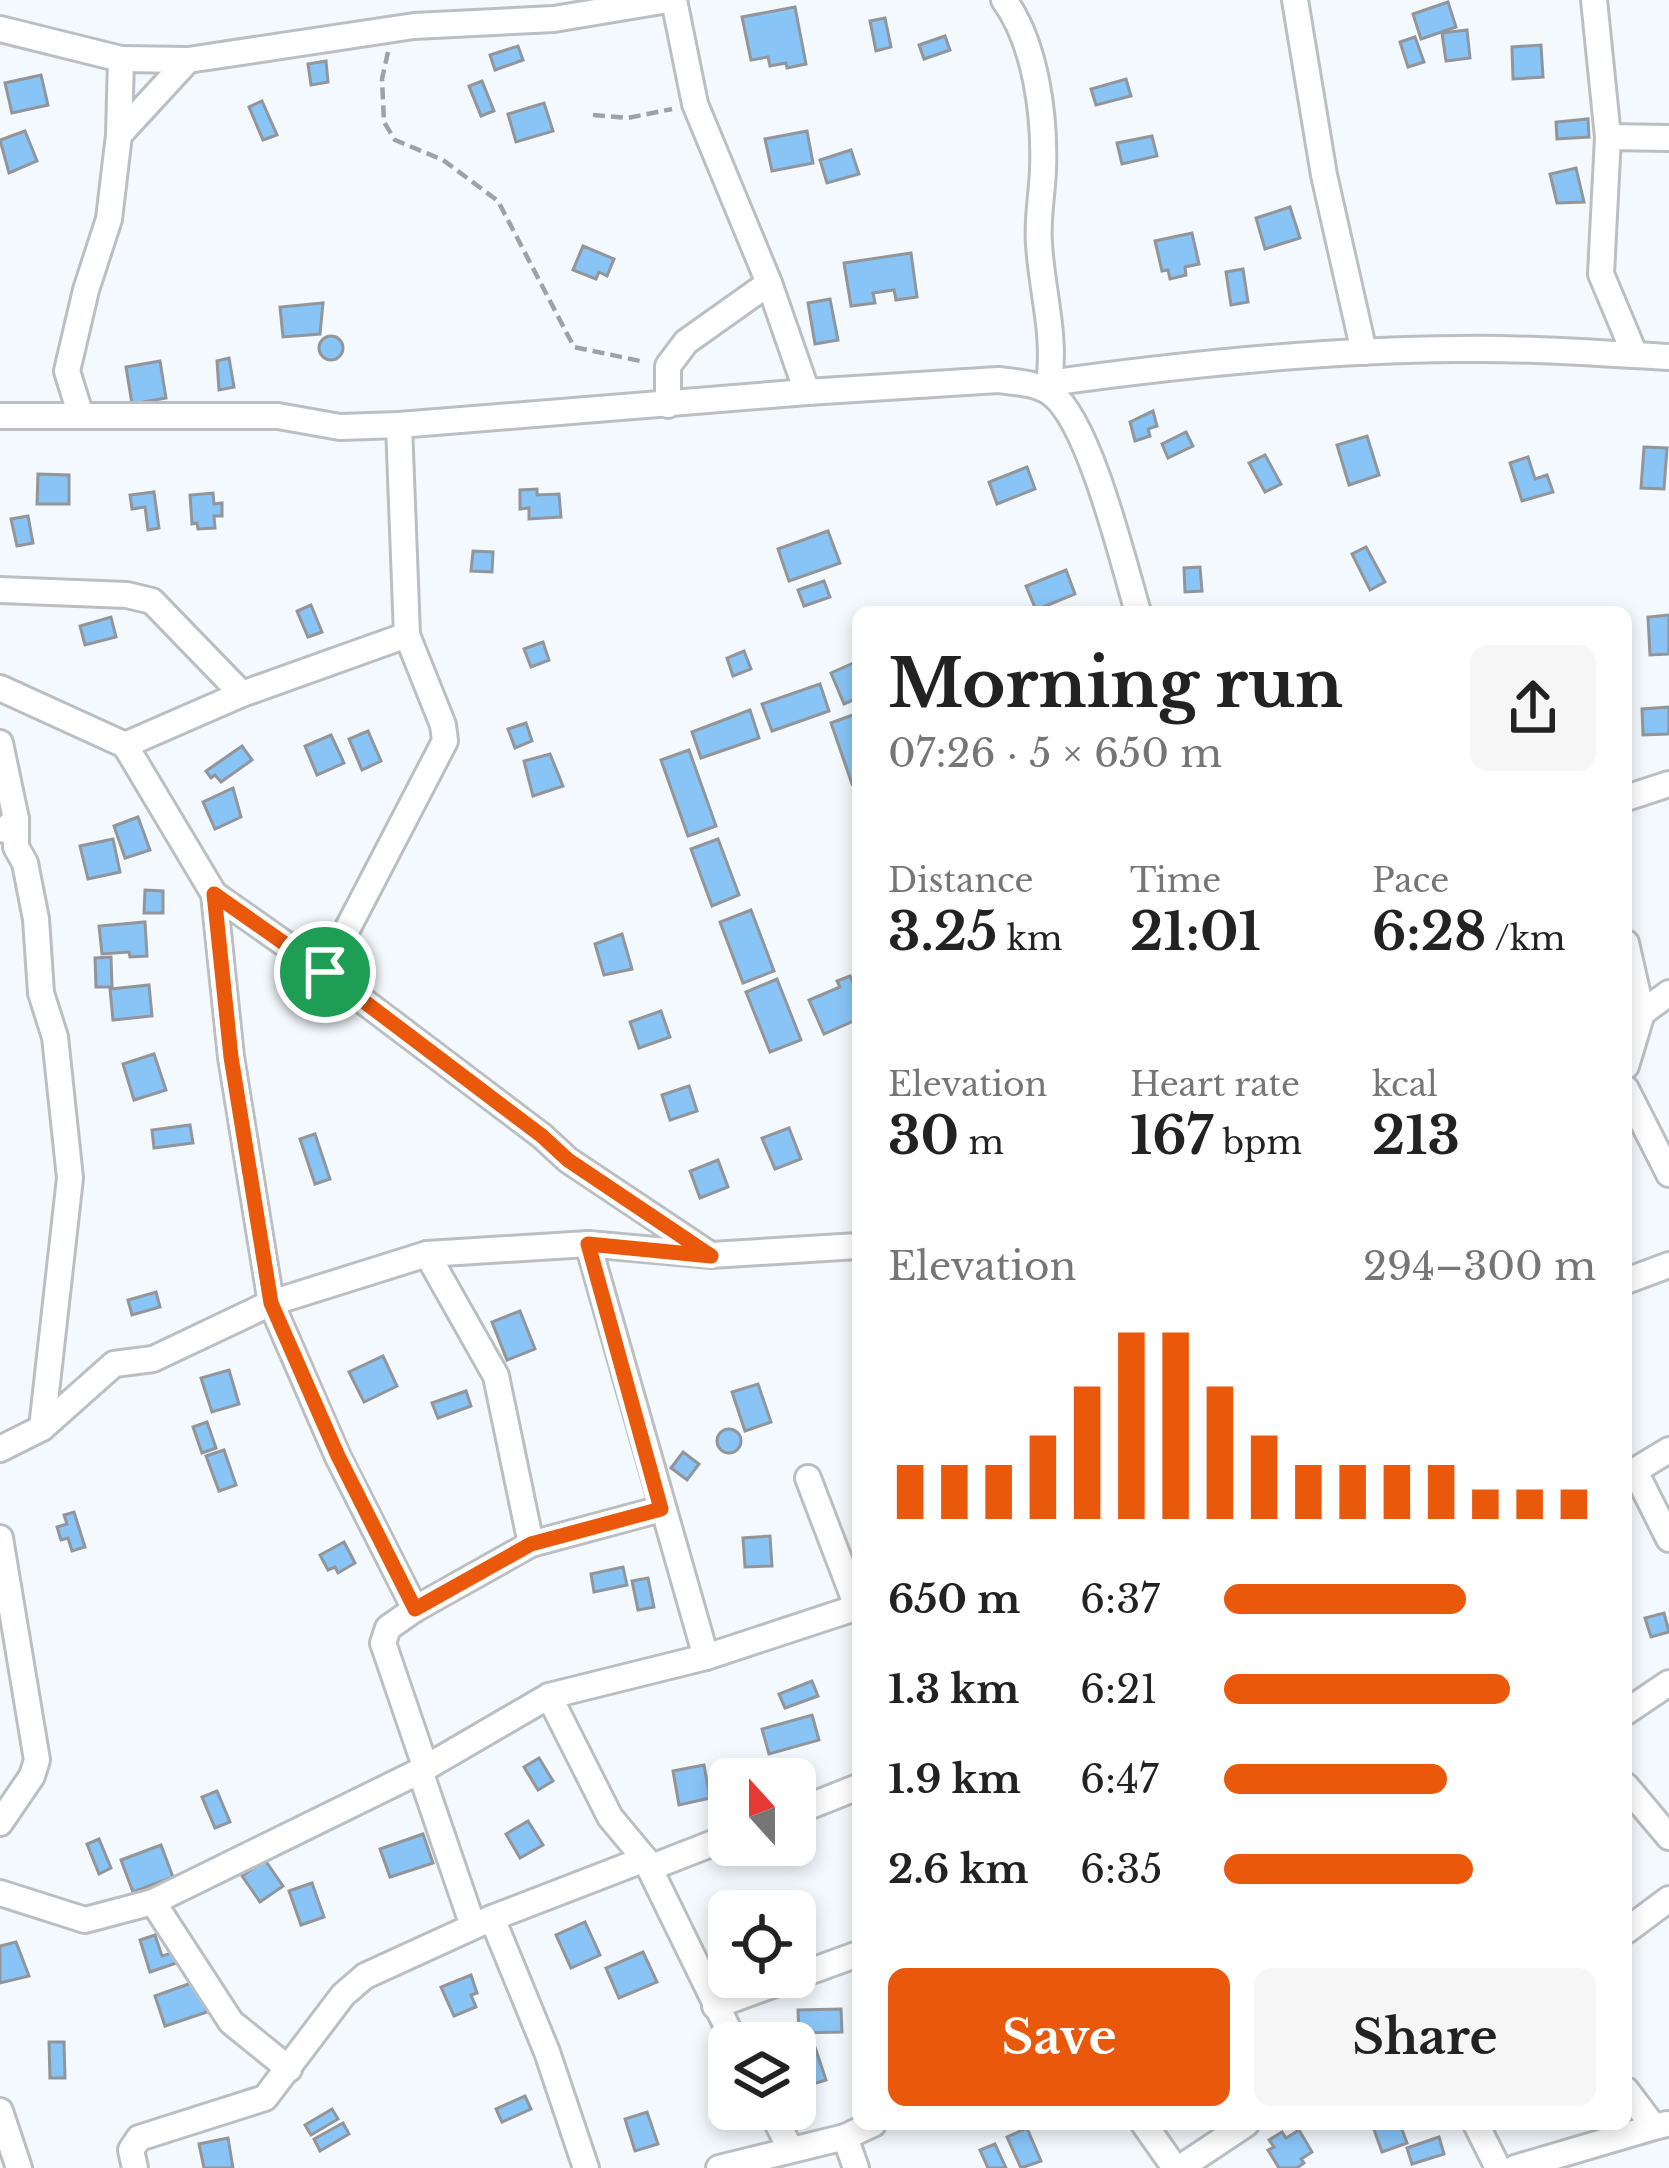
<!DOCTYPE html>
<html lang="en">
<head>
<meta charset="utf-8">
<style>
	body { margin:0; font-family:"Libre Baskerville",serif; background:#f6f6f6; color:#222; height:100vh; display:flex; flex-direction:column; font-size:45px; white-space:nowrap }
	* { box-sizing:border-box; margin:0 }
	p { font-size:39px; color:#767676 }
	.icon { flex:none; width:66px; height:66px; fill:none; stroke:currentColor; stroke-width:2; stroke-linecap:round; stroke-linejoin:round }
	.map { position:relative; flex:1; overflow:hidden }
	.sheet { position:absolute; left:852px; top:606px; width:780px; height:1524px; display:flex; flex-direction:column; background:#fff; border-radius:18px; box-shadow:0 6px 18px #0003 }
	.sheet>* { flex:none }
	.needle { width:78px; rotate:339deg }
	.fabs { position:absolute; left:708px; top:1758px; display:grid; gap:24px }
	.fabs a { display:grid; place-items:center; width:108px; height:108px; border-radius:18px; background:#fff; box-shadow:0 6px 18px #0003; font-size:60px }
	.pin { position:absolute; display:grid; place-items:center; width:102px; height:102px; color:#fff; margin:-51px; border:6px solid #fff; border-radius:50%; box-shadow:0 3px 12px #0007 }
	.round { display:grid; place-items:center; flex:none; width:126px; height:126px; border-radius:18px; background:#f6f6f6 }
	.summary { display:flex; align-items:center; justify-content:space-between; height:204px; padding:0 36px }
	h1 { font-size:66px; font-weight:700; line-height:90px }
	.metrics { display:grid; grid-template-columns:repeat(3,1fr); gap:18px; height:204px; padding:12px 36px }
	.metrics div { display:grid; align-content:center }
	.metrics b { font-size:51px; font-weight:700 }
	.metrics small { font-size:33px; font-weight:400 }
	.metrics p { font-size:33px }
	.chart { height:336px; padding:24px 36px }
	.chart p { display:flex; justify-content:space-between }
	.chart svg { width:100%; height:216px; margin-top:12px; stroke:#ea580c; stroke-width:6 }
	.primary-button { display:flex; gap:24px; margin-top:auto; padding:24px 36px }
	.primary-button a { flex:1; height:138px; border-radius:18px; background:#ea580c; color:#fff; font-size:48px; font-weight:700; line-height:138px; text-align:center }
	.primary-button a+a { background:#f6f6f6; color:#222 }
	ul { padding:0 36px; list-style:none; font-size:39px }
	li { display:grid; grid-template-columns:192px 144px 1fr; align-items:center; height:90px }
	li i { height:30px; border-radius:15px; background:#ea580c }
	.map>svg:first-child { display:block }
	.building { fill:#89c4f7; stroke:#92969a; stroke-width:3 }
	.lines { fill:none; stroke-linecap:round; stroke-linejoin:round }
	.street-casing { stroke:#bbbfc3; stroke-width:30 }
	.path { stroke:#9ea2a5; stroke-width:4.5; stroke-dasharray:12 6; stroke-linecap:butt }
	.street { stroke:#fff; stroke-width:24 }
	.route-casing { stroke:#fff; stroke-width:24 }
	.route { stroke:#ea580c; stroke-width:15 }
</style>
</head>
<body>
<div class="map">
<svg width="1669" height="2168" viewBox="0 0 1669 2168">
	<rect width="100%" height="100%" fill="#f4f9fd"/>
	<!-- building -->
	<g class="building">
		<polygon points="1448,2 1456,27 1421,39 1413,14"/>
		<polygon points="795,7 806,64 787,68 786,63 770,66 768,57 751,60 742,17"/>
		<polygon points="885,18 891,47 876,51 870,21"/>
		<polygon points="1467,30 1470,58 1446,61 1442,33"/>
		<polygon points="945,36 950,50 924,59 919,45"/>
		<polygon points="1415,37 1424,62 1408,67 1400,42"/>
		<polygon points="1541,45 1543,77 1513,79 1512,47"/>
		<polygon points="518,46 523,60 495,70 490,55"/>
		<polygon points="326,61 328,82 311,85 308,64"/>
		<polygon points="41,75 48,105 12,113 5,83"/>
		<polygon points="1126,79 1131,96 1096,105 1091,89"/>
		<polygon points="482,81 494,111 481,116 469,86"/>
		<polygon points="262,101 277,135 263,140 249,107"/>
		<polygon points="544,103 553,131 516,142 508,114"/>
		<polygon points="1588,119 1589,137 1557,139 1556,122"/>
		<polygon points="25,131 37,161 9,173 0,140"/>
		<polygon points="807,131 813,163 772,171 765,139"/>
		<polygon points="1152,136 1157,156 1122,164 1117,143"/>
		<polygon points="851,150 859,174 827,183 820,160"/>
		<polygon points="1576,168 1584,202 1557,203 1550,174"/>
		<polygon points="1290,207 1300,238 1265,249 1256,218"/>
		<polygon points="1192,233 1199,264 1185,267 1186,275 1170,279 1168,270 1162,271 1155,241"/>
		<polygon points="583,246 614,259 607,276 599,272 596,279 573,270"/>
		<polygon points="911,253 917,297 896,300 894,290 873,293 875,303 851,306 844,263"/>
		<polygon points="1243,269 1248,302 1231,305 1226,272"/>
		<polygon points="830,299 838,340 815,344 808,303"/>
		<polygon points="323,303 320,334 283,337 280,307"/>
		<circle cx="331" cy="348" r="12"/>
		<polygon points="229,358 234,387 219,390 217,361"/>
		<polygon points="160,361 166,398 132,404 126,367"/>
		<polygon points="1153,411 1157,426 1148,429 1150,436 1135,441 1130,422"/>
		<polygon points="1186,432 1193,446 1168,458 1162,444"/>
		<polygon points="1367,436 1379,475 1349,485 1337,445"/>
		<polygon points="1644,447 1667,448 1664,489 1641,488"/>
		<polygon points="1265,455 1281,484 1265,492 1249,463"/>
		<polygon points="1528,457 1535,479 1547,475 1553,492 1522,501 1510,463"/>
		<polygon points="1027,467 1035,489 997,504 989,482"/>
		<polygon points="38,474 69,475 69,504 37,504"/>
		<polygon points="537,489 537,495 559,494 561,517 529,519 529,508 520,509 520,490"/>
		<polygon points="154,492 159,528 148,530 145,507 132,509 130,495"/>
		<polygon points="213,493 214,504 222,503 222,516 214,516 215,528 198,529 197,523 192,524 190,495"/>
		<polygon points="28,516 33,543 17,546 11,519"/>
		<polygon points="828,531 840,563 789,581 778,549"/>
		<polygon points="1366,547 1385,582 1370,590 1352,554"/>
		<polygon points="473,551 493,552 492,572 471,571"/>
		<polygon points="1200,567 1202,591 1185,592 1184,568"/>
		<polygon points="1066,570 1075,594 1036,610 1026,586"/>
		<polygon points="824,581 830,597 804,606 798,590"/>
		<polygon points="311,605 322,632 308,637 297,611"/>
		<polygon points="1669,615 1669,654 1650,655 1648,617"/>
		<polygon points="111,617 116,637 85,645 80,626"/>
		<polygon points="543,642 549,660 531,667 524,649"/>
		<polygon points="744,651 751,669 733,676 727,658"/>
		<polygon points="858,661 858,698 844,704 831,673"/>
		<polygon points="820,684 829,711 772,731 762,704"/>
		<polygon points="1669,707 1669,734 1643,735 1642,709"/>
		<polygon points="750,710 759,738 701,758 692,732"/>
		<polygon points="858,713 858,781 852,784 831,723"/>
		<polygon points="526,723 532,741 515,748 508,729"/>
		<polygon points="368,731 381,761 362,770 349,739"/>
		<polygon points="331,735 344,763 317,775 305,746"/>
		<polygon points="242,746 252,760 221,782 215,775 211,778 206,771"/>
		<polygon points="689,750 716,826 688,836 661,760"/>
		<polygon points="550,754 563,786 533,796 524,761"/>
		<polygon points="233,788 241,817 215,829 203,802"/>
		<polygon points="138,817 150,850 125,858 114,826"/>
		<polygon points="113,839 120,872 88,879 80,846"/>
		<polygon points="718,839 739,895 712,906 691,849"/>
		<polygon points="145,890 163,891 163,913 144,913"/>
		<polygon points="751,910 774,971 743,983 720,922"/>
		<polygon points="145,922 147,956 130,957 129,952 102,954 99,926"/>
		<polygon points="622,934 632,969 604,975 595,944"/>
		<polygon points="111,957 112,987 96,987 95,958"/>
		<polygon points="850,976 853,982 858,980 858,1019 824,1034 809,1000 840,987 837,981"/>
		<polygon points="777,979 801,1040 770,1052 746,992"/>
		<polygon points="149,985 152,1016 113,1020 110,989"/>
		<polygon points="661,1011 670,1037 639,1048 630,1022"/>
		<polygon points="154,1054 166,1090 134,1100 123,1064"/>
		<polygon points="689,1086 697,1111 670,1120 662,1095"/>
		<polygon points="190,1125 193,1143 154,1148 152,1130"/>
		<polygon points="789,1128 801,1159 775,1169 762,1138"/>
		<polygon points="315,1134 330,1179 315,1184 300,1139"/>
		<polygon points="718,1160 728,1187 700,1198 690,1171"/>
		<polygon points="156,1292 160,1307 132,1315 128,1300"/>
		<polygon points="520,1311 535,1349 507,1360 492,1322"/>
		<polygon points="383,1356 397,1386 364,1402 349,1372"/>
		<polygon points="229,1370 239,1404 212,1412 201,1378"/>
		<polygon points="758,1384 771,1422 745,1431 732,1392"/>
		<polygon points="466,1391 471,1406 438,1418 432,1403"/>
		<polygon points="207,1422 216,1448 202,1453 193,1427"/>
		<circle cx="729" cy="1441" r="12"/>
		<polygon points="224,1450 236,1485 219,1491 206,1456"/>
		<polygon points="683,1452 699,1464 687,1480 671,1468"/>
		<polygon points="74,1512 85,1547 72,1551 68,1538 61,1540 57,1527 67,1524 64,1515"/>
		<polygon points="770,1536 772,1566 745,1567 743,1538"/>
		<polygon points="344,1542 355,1563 338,1573 335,1567 328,1570 320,1555"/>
		<polygon points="623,1567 627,1585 594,1592 591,1574"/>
		<polygon points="648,1578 654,1607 638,1610 632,1581"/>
		<polygon points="1664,1613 1669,1632 1651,1637 1645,1618"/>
		<polygon points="812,1681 818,1696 785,1708 779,1694"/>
		<polygon points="812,1715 819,1740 769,1754 762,1729"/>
		<polygon points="539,1758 553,1781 538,1790 524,1767"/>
		<polygon points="704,1765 710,1798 679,1805 673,1771"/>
		<polygon points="217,1791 230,1822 215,1828 202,1797"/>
		<polygon points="528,1821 543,1845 520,1858 506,1834"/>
		<polygon points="423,1834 433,1863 390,1877 380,1849"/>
		<polygon points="99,1839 111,1868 99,1874 87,1844"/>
		<polygon points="161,1845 173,1877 133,1892 121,1860"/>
		<polygon points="265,1860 283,1886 260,1902 242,1876"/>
		<polygon points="312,1883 324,1917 301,1925 289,1891"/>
		<polygon points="585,1922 600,1955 571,1968 556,1935"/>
		<polygon points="155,1935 162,1956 175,1952 179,1962 150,1972 140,1940"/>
		<polygon points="16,1942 29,1976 0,1983 0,1946"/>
		<polygon points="643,1952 657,1982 619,1998 606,1968"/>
		<polygon points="471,1975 477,1993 471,1995 476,2007 454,2016 441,1987"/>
		<polygon points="197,1981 207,2012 165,2026 155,1996"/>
		<polygon points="841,2009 842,2032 799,2033 798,2010"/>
		<polygon points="813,2041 826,2080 813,2084 800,2045"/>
		<polygon points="49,2042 64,2042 65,2078 50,2078"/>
		<polygon points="525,2096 531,2109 502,2122 496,2109"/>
		<polygon points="332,2109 338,2119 311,2135 305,2125"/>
		<polygon points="647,2112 658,2144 635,2151 625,2119"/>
		<polygon points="343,2123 349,2134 320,2151 314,2139"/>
		<polygon points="1372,2124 1400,2124 1407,2143 1382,2152"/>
		<polygon points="1027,2128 1041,2161 1021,2168 1007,2137"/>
		<polygon points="1299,2130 1312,2152 1301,2159 1304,2163 1297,2168 1279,2168 1268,2150 1274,2147 1269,2140 1282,2132 1286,2138"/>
		<polygon points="1439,2137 1444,2154 1412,2164 1407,2148"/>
		<polygon points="228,2138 233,2168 204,2168 199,2144"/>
		<polygon points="995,2144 1006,2168 988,2168 980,2150"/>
	</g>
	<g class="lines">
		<defs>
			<g id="street">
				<polyline points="674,0 695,104 769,283 807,392"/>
				<path d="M1004 0C1036 44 1045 116 1043 170 1042 195 1037 219 1039 244 1042 293 1056 334 1049 383"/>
				<polyline points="1295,0 1324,175 1364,352"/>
				<polyline points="1594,0 1608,137 1601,274 1635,355"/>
				<polyline points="0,29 121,59 119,135 109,219 86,290 67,371 80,413"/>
				<polyline points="121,59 188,60"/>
				<polyline points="119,135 188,60 414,26 554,19 668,0"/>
				<polyline points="1608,137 1669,138"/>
				<path d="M1042 388 1049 383C1185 364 1321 350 1459 349 1529 348 1599 353 1669 357"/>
				<polyline points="668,405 668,366 686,342 769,283"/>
				<path d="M0 416H278L340 427 399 425 807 392 998 380C1015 382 1038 383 1052 394 1090 423 1123 562 1138 612"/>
				<polyline points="0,590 127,595 152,601 242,694 407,635"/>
				<polyline points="0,688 125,745 214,894 231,1057 271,1303 338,1457 415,1609 531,1544 661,1509"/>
				<polyline points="0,743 16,819 5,830"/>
				<polyline points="125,745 242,694"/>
				<polyline points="1626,798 1669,784"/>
				<polyline points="16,819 16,847 25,863 36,919 41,993 55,1037 70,1178 42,1428"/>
				<polyline points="214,894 325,972 542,1136 568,1160 706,1252"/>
				<polyline points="1626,943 1642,1013 1626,1066"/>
				<polyline points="325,972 445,741 443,725 407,635 399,425"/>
				<polyline points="1642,1013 1669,993"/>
				<polyline points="1626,1089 1669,1174"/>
				<polyline points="588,1244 706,1657"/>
				<polyline points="427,1254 496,1376 531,1544"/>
				<polyline points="1626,1281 1669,1265"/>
				<polyline points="0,1449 42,1428 114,1364 153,1359 271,1303 427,1254 588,1244 711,1255 858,1246"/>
				<polyline points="1635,1471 1669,1539"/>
				<polyline points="1626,1476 1669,1450"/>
				<polyline points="808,1478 858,1609"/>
				<polyline points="0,1538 37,1760 32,1776 0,1823"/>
				<polyline points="415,1609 388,1628 383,1643 425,1766"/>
				<polyline points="549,1696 610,1817 645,1859 735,2043"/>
				<polyline points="1626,1712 1669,1683"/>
				<polyline points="420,1771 473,1926"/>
				<polyline points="1626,1786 1669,1837"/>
				<polyline points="795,1812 858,1787"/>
				<polyline points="0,1893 85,1920 153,1902 231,2022 289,2069"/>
				<polyline points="153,1902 420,1771 549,1696 706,1657 858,1607"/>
				<polyline points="492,1918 547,2052 586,2168"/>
				<polyline points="1626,1931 1669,1899"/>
				<polyline points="795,1977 858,1954"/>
				<polyline points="715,2006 794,1977"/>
				<polyline points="1626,2090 1654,2127 1667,2124"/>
				<polyline points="770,2109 790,2148"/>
				<polyline points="0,2111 19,2168"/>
				<polyline points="1144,2124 1175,2168"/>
				<polyline points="1476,2124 1498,2168"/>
				<polyline points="845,2137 856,2168"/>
				<polyline points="135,2168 131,2150 139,2138 265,2098 343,1995 365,1976 492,1918 645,1859 652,1867 729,1837"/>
				<polyline points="719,2168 845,2137 873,2124"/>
				<polyline points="1180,2168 1246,2124"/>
				<polyline points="1515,2168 1654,2127"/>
			</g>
		</defs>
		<!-- street casing -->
		<use href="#street" class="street-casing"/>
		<!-- path -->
		<g class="path">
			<polyline points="388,52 382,79 384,122 395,140 443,160 498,201 574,347 645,362"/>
			<polyline points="593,115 628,118 672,109"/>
		</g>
		<!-- street -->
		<use href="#street" class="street"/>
	</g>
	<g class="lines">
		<defs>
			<polygon id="route" points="214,894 325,972 542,1136 568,1160 711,1256 588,1244 661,1509 531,1544 415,1609 338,1456 271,1303 231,1057"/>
		</defs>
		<!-- route casing -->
		<use href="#route" class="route-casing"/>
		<!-- route -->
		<use href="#route" class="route"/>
	</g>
</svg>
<div class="fabs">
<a><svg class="needle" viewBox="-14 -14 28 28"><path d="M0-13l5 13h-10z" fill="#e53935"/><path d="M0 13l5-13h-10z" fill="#767676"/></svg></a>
<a><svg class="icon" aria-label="locate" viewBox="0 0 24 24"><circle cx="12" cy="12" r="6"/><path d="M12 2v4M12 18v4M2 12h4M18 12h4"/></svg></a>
<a><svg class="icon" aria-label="layers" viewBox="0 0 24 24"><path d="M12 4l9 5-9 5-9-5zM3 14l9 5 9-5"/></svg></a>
</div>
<div class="pin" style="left:325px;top:972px;background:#1e9e55"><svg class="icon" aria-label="arrive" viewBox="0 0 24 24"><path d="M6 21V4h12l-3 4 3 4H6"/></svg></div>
<section class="sheet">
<div class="summary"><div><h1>Morning run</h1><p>07:26 · 5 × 650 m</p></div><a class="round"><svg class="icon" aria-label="share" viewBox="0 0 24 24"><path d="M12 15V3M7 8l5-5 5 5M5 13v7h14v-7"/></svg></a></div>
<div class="metrics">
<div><p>Distance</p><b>3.25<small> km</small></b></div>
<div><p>Time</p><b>21:01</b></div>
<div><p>Pace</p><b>6:28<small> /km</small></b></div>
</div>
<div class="metrics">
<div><p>Elevation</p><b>30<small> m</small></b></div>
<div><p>Heart rate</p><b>167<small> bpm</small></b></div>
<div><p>kcal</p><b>213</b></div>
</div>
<div class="chart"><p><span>Elevation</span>294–300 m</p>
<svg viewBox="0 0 160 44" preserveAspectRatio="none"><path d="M5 44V33M15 44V33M25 44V33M35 44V27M45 44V17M55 44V6M65 44V6M75 44V17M85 44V27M95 44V33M105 44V33M115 44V33M125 44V33M135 44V38M145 44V38M155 44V38"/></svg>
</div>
<ul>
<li><b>650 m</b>6:37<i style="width:65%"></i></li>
<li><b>1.3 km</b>6:21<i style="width:77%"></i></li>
<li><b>1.9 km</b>6:47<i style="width:60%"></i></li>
<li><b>2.6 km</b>6:35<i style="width:67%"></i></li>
</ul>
<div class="primary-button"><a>Save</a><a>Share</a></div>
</section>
</div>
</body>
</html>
